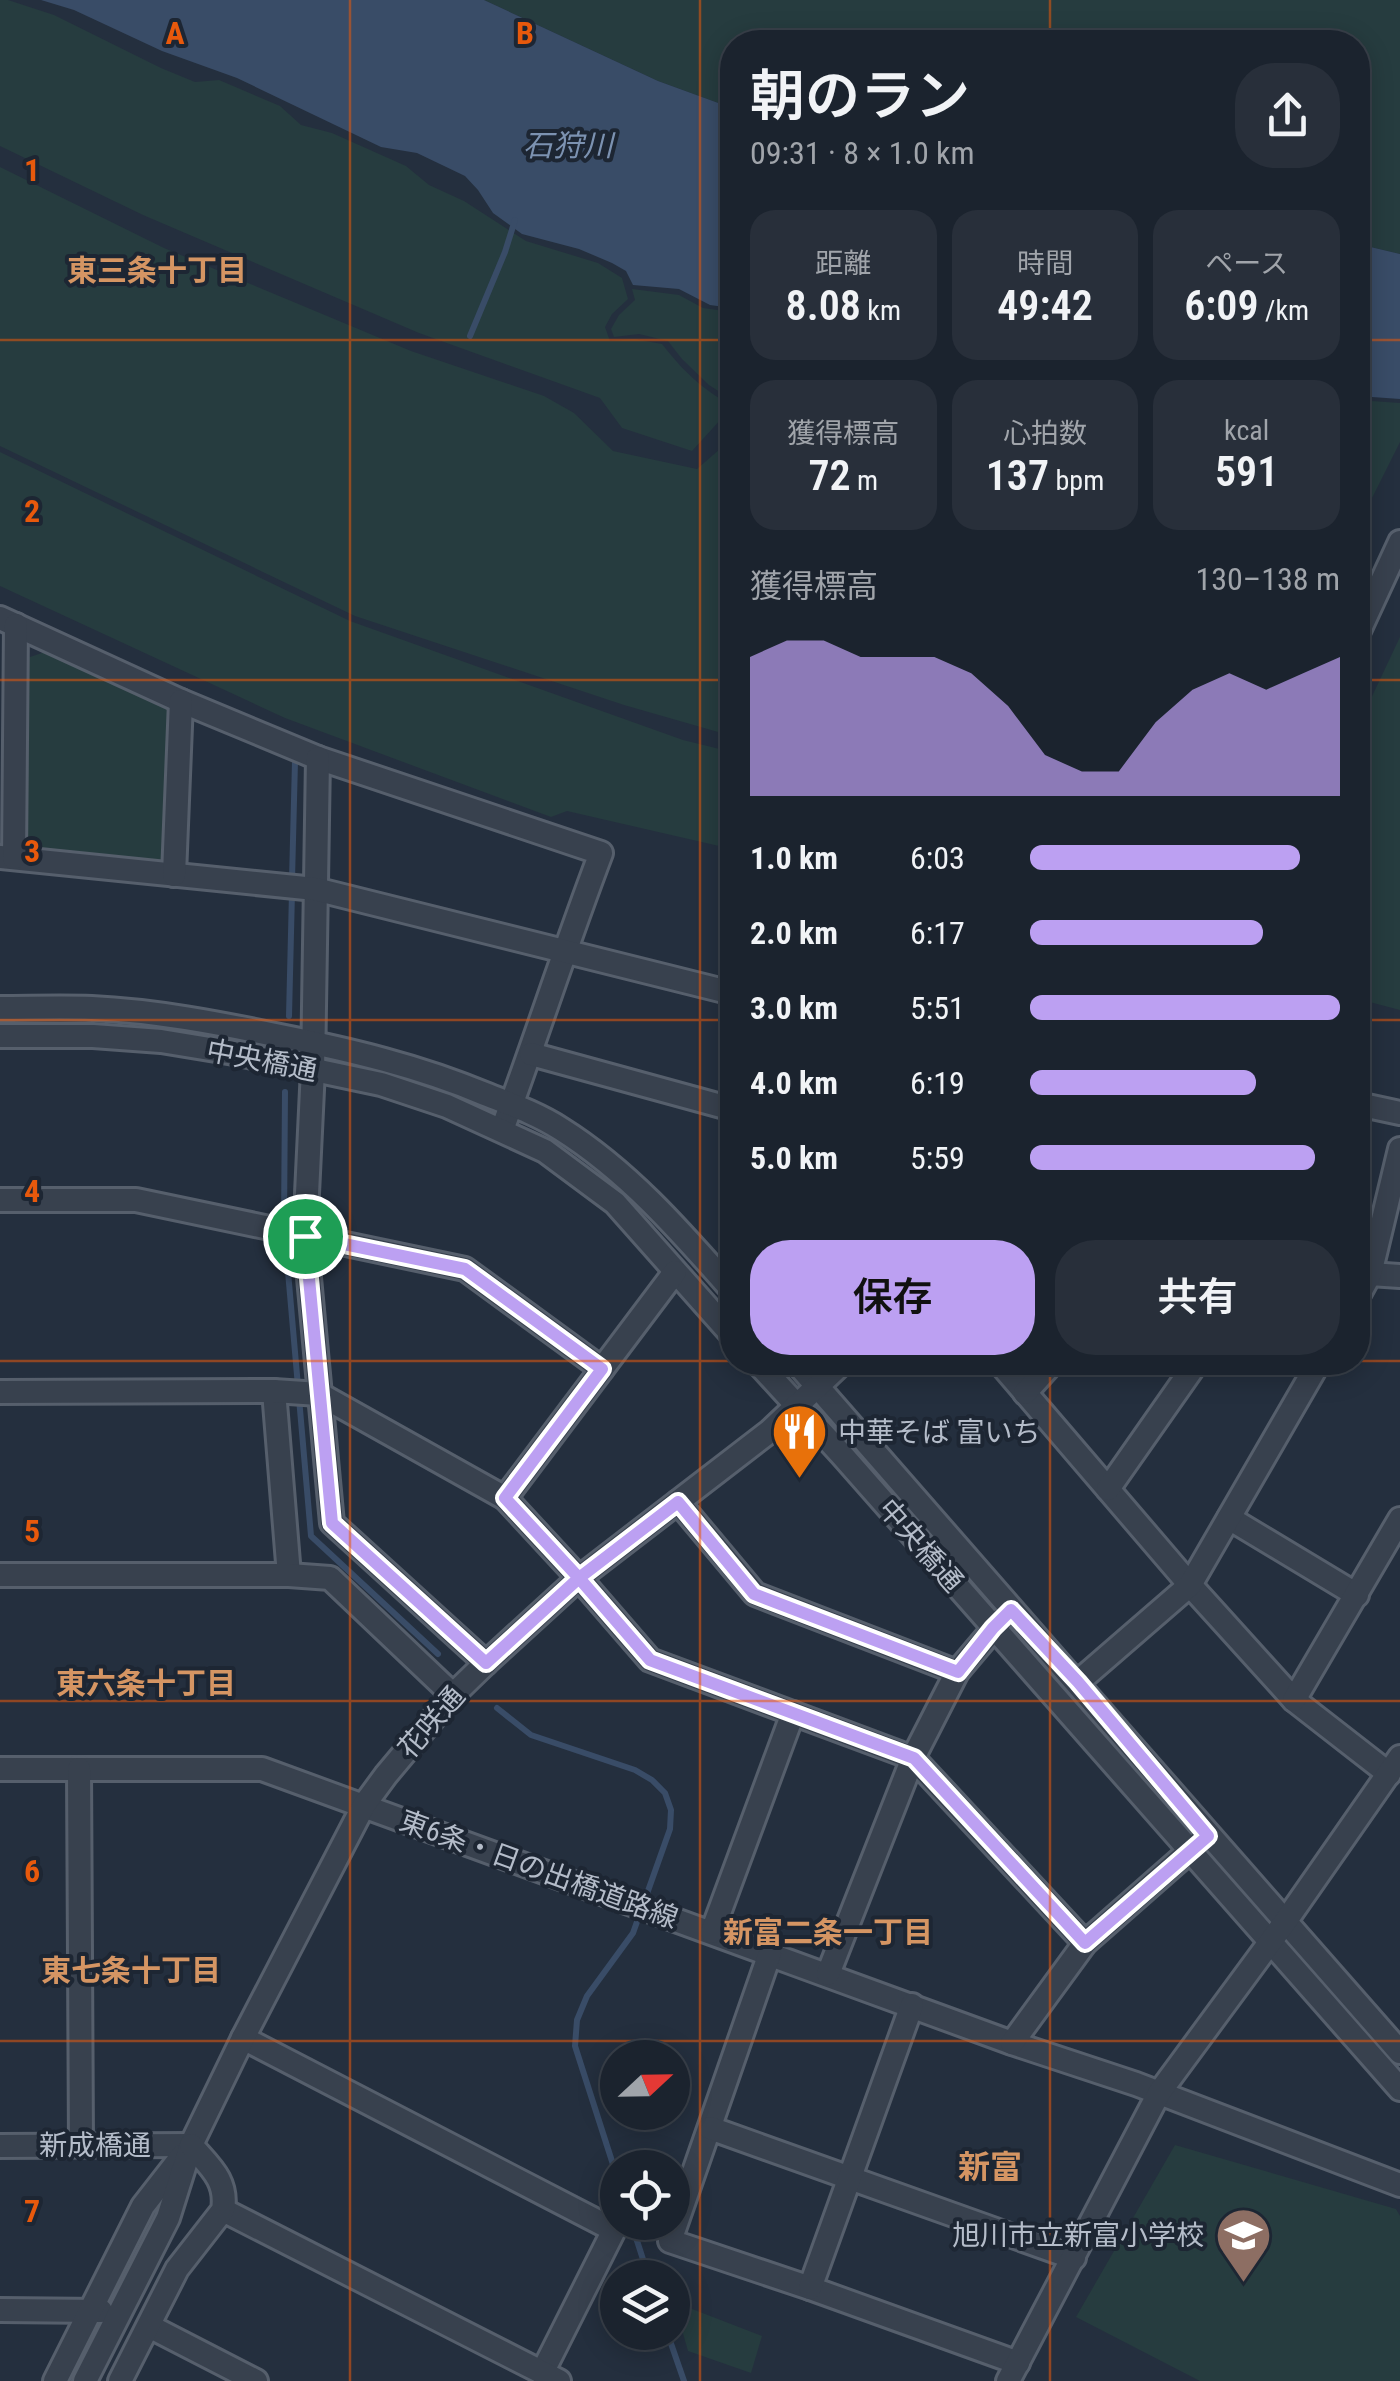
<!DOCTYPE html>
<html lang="ja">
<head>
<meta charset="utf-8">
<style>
	body { margin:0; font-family:"Roboto Condensed","Noto Sans JP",sans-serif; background:#282f3a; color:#f1f3f6; height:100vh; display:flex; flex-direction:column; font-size:38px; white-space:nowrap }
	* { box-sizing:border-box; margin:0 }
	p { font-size:32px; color:#a0a4aa }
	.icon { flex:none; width:55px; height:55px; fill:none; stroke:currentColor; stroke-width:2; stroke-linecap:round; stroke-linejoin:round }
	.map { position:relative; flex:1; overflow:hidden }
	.sheet { position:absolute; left:720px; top:30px; width:650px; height:1345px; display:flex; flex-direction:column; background:#1b232e; border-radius:40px; box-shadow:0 5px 25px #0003,0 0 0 2px #39404a }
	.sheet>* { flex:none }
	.needle { width:65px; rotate:68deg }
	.fabs { position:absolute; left:600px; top:2040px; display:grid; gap:20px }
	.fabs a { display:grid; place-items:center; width:90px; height:90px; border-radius:50%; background:#1b232e; box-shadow:0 5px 25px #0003,0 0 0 2px #39404a; font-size:50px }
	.pin { position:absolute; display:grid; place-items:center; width:85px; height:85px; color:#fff; margin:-42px; border:5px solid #fff; border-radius:50%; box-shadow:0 2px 10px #0007 }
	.round { display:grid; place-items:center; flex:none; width:105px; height:105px; border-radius:40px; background:#282f3a }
	.overview { display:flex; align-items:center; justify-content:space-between; height:170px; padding:0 30px }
	h1 { font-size:55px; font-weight:600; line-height:75px }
	.stats { display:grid; grid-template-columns:repeat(3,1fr); gap:15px; height:170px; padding:10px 30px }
	.stats div { display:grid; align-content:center; border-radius:25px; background:#282f3a; text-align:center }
	.stats b { font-size:42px; font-weight:600 }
	.stats small { font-size:28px; font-weight:400 }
	.stats p { font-size:28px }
	.chart { height:280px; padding:20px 30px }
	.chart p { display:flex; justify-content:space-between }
	.chart svg { width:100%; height:180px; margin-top:10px; fill:#bca0f2; opacity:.7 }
	.cta { display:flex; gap:20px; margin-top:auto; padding:20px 30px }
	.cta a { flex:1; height:115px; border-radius:40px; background:#bca0f2; color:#111; font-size:40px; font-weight:600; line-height:115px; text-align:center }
	.cta a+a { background:#282f3a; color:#f1f3f6 }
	ul { padding:0 30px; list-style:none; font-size:32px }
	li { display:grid; grid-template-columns:160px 120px 1fr; align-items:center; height:75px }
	li i { height:25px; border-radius:12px; background:#bca0f2 }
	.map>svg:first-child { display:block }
	.green { fill:#263c3f }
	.water { fill:#394c67 }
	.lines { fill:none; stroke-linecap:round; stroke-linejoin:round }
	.stream { stroke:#394c67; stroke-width:6 }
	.minor-casing { stroke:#565f6c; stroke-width:28 }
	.minor { stroke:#38414e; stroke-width:22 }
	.route-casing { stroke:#fff; stroke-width:20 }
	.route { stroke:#bca0f2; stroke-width:12 }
	.grid { fill:none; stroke:#e8590c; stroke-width:2.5; stroke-opacity:0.55 }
	.labels { text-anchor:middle; stroke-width:8; stroke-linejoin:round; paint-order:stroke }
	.street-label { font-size:28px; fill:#b4bcc9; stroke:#1d2633 }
	.poi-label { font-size:28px; fill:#b4bcc9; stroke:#1d2633; text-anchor:start }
	.water-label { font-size:30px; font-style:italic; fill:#7c92b1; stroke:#1d2633 }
	.neighbourhood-label { font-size:30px; font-weight:bold; fill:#d59563; stroke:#1d2633 }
	.quarter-label { font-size:32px; font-weight:bold; fill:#d59563; stroke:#1d2633 }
	.grid-label { font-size:32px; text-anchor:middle; font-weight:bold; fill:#e8590c; stroke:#1d2633; stroke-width:8; stroke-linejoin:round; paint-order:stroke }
</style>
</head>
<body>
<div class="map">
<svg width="1400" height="2381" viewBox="0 0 1400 2381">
	<rect width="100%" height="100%" fill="#242f3e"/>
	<!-- green -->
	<g class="green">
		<path d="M0 0H8L54 15 161 68 195 82 219 80 280 106 301 125 332 133 406 166 429 185 464 201 526 241 598 263 622 278 628 299 612 314 605 327 610 341 634 339 662 344C685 373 700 387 732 406V419L723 417 692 451 622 428 600 398 419 333 143 215 0 146Z"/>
		<polygon points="484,0 1400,0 1400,254 1358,244 1358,42 732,42 732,108 658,81"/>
		<polygon points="0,167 164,248 411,351 544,396 574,413 613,451 697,469 728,442 732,443 732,736 624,705 355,616 0,446"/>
		<polygon points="632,289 679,295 703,308 732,312 732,400 709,385 682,359 668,341 639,334 614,337 611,329 619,315 635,300"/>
		<polygon points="1358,400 1400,403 1400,442 1362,518 1358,517"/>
		<polygon points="0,452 350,621 683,740 732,752 732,849 567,811 551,817 285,718 0,586"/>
		<polygon points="1400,637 1400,1010 1358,999 1358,726"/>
		<polygon points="48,651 171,711 163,864 26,846 24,659"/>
		<polygon points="1175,2145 1396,2209 1400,2216 1400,2381 1200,2381 1076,2317"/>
		<polygon points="674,2302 762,2336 751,2373 688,2351"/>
	</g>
	<!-- water -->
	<g class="water">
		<polygon points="41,0 484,0 658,81 732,108 732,308 710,305 679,289 633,285 626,271 612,263 579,249 522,234 493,213 478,190 465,176 417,153 381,147 237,78 162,51 74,10"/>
		<polygon points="1358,244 1400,254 1400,399 1358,396"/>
	</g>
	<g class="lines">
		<!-- stream -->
		<g class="stream">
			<polyline points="470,336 505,252 515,220"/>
			<polyline points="292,880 295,761"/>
			<polyline points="289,1016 292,892"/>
			<polyline points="284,1224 285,1092"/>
			<polyline points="285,1237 311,1536 438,1654"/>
			<polyline points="497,1708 531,1735 635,1770 652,1780 665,1793 671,1810 670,1829 633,1933 587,1996 577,2020 575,2046 618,2180"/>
			<polyline points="631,2222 649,2278"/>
			<polyline points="667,2332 684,2381"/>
		</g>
		<defs>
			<g id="minor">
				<path d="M0 618 181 701 318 758 601 853C566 945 536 1038 502 1130"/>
				<polyline points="1358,633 1400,542"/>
				<polyline points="318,758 313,1069 305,1235 332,1523 486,1663"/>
				<polyline points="0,857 315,889 732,993"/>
				<polyline points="14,858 16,625"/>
				<polyline points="174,875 181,701"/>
				<path d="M0 1008C30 1008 61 1007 92 1008 155 1011 218 1023 280 1036 350 1050 418 1066 485 1094 510 1104 538 1114 561 1129 628 1171 681 1232 732 1290"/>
				<polyline points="0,1036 93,1036 161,1041 234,1053 381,1084 447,1106 545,1151 615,1203 732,1335"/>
				<polyline points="531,1054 732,1109"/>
				<polyline points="1358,1104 1400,1113"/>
				<polyline points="0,1200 136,1200 465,1269 602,1369"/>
				<polyline points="1360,1268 1370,1274 1400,1276"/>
				<polyline points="1358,1296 1370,1274 1400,1149"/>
				<polyline points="757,1362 842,1455 1400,2089"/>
				<path d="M796 1362C998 1592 1197 1823 1400 2052"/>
				<polyline points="999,1362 1190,1585 1294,1700 1389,1774"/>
				<polyline points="274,1391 289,1575"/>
				<polyline points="0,1392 274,1391 319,1394 505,1498 579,1578 650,1660 913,1758 1085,1943"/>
				<polyline points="1025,1393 1053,1362"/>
				<polyline points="1108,1489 1197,1362"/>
				<polyline points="505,1498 675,1272"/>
				<polyline points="678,1502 755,1594 957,1672"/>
				<polyline points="1229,1518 1357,1595"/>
				<polyline points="0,1575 289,1575 330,1578 453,1695"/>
				<polyline points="1078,1682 1190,1585 1319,1362"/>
				<polyline points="1294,1700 1400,1519"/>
				<polyline points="0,1769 262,1769 1012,2043 1136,2084 1400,2185"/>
				<polyline points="79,1769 81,2145"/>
				<polyline points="712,1932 793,1713"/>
				<polyline points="770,1953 670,2241 810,2288 1018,2363"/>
				<polyline points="828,1974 913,1758 957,1672 1001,1620"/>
				<polyline points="243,2038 614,2230 542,2373"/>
				<polyline points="1012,2043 1085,1943 1200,1842"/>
				<polyline points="710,2128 1074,2258"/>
				<polyline points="0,2146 191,2145"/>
				<polyline points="223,2210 559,2381"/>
				<polyline points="810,2288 912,2005"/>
				<polyline points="0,2310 101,2311"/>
				<polyline points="149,2326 256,2381"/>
				<polyline points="55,2381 143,2206 182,2156"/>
				<polyline points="85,2381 168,2218 191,2145 243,2038 364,1805 386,1775 453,1695 486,1663 579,1578 770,1431 843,1362"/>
				<path d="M120 2381 177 2269 223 2210C228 2180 209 2166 191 2145"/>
				<polyline points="1008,2381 1159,2093 1285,1922 1400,1757"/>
			</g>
		</defs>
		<!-- minor casing -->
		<use href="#minor" class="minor-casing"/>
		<!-- minor -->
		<use href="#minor" class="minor"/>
	</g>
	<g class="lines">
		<defs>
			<polyline id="route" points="305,1236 332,1523 486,1663 579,1578 650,1660 914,1758 1085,1943 1208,1836 1078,1682 1011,1610 993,1628 958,1672 754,1594 678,1502 579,1578 505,1498 602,1369 465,1269 305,1236"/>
		</defs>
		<!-- route casing -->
		<use href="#route" class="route-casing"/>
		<!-- route -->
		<use href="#route" class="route"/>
	</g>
	<!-- grid -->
	<path class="grid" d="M350 0V2381M700 0V2381M1050 0V42M0 340H732M1358 340H1400M0 680H732M1358 680H1400M0 1020H732M1358 1020H1400M0 1361H732M1358 1361H1400M1050 1362V2381M0 1701H1400M0 2041H1400"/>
	<!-- icons -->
	<defs>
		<symbol id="restaurant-pin" viewBox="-11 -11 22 30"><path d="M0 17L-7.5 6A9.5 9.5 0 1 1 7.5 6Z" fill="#e8710a" stroke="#1d2633"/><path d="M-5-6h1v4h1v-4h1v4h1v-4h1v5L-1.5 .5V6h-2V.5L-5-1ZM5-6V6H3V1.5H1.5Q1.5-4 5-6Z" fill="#fff"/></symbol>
		<symbol id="school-pin" viewBox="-11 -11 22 30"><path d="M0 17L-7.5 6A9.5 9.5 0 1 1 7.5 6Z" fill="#8d6e63" stroke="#1d2633"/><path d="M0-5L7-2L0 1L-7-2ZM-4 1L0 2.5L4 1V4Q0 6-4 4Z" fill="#fff"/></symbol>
	</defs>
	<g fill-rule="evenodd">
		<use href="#restaurant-pin" x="768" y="1400" width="63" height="86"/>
		<use href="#school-pin" x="1212" y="2204" width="63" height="86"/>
	</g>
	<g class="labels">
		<!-- street labels -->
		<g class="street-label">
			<text transform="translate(262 1060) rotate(11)" y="10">中央橋通</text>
			<text transform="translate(921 1545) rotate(49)" y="10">中央橋通</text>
			<text transform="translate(431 1722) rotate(-49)" y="10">花咲通</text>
			<text transform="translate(539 1869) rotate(20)" y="10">東6条・日の出橋道路線</text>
			<text x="95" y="2155">新成橋通</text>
		</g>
		<!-- poi labels -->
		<g class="poi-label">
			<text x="838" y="1442">中華そば 富いち</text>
			<text x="1204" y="2245" text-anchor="end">旭川市立新富小学校</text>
		</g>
		<!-- water labels -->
		<g class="water-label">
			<text x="568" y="156">石狩川</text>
		</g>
		<!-- neighbourhood labels -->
		<g class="neighbourhood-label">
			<text x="157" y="281">東三条十丁目</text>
			<text x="146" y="1694">東六条十丁目</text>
			<text x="828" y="1943">新富二条一丁目</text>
			<text x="131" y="1981">東七条十丁目</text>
		</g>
		<!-- quarter labels -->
		<g class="quarter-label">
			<text x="990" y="2178">新富</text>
		</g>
	</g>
	<g class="grid-label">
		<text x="175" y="44">A</text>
		<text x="525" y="44">B</text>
		<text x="32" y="181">1</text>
		<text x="32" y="522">2</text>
		<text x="32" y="862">3</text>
		<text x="32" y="1202">4</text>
		<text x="32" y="1542">5</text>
		<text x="32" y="1882">6</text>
		<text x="32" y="2222">7</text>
	</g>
</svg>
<div class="fabs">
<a><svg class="needle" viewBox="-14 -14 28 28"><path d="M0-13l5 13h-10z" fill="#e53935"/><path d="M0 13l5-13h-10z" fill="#a0a4aa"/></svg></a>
<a><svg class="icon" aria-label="locate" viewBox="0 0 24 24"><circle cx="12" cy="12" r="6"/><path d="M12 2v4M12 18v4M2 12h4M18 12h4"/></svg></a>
<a><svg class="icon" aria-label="layers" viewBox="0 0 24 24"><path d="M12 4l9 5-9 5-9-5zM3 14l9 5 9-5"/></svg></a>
</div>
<div class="pin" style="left:305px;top:1236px;background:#1e9e55"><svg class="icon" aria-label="arrive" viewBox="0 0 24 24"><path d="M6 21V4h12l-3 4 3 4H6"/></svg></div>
<section class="sheet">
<div class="overview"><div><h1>朝のラン</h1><p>09:31 · 8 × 1.0 km</p></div><a class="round"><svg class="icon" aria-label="share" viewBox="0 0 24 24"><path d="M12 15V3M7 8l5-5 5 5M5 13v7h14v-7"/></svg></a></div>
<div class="stats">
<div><p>距離</p><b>8.08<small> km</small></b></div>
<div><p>時間</p><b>49:42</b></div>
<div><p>ペース</p><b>6:09<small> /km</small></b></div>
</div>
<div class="stats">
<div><p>獲得標高</p><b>72<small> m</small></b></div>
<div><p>心拍数</p><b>137<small> bpm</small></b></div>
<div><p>kcal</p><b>591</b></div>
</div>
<div class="chart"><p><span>獲得標高</span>130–138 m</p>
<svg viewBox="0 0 160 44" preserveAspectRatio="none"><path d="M0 44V10L10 6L20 6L30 10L40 10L50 10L60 14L70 22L80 34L90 38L100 38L110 26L120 18L130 14L140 18L150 14L160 10V44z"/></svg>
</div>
<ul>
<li><b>1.0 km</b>6:03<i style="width:87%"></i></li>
<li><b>2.0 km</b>6:17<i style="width:75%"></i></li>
<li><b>3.0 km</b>5:51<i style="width:100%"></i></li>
<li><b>4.0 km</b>6:19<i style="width:73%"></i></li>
<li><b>5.0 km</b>5:59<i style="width:92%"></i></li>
</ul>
<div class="cta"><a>保存</a><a>共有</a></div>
</section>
</div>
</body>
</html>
